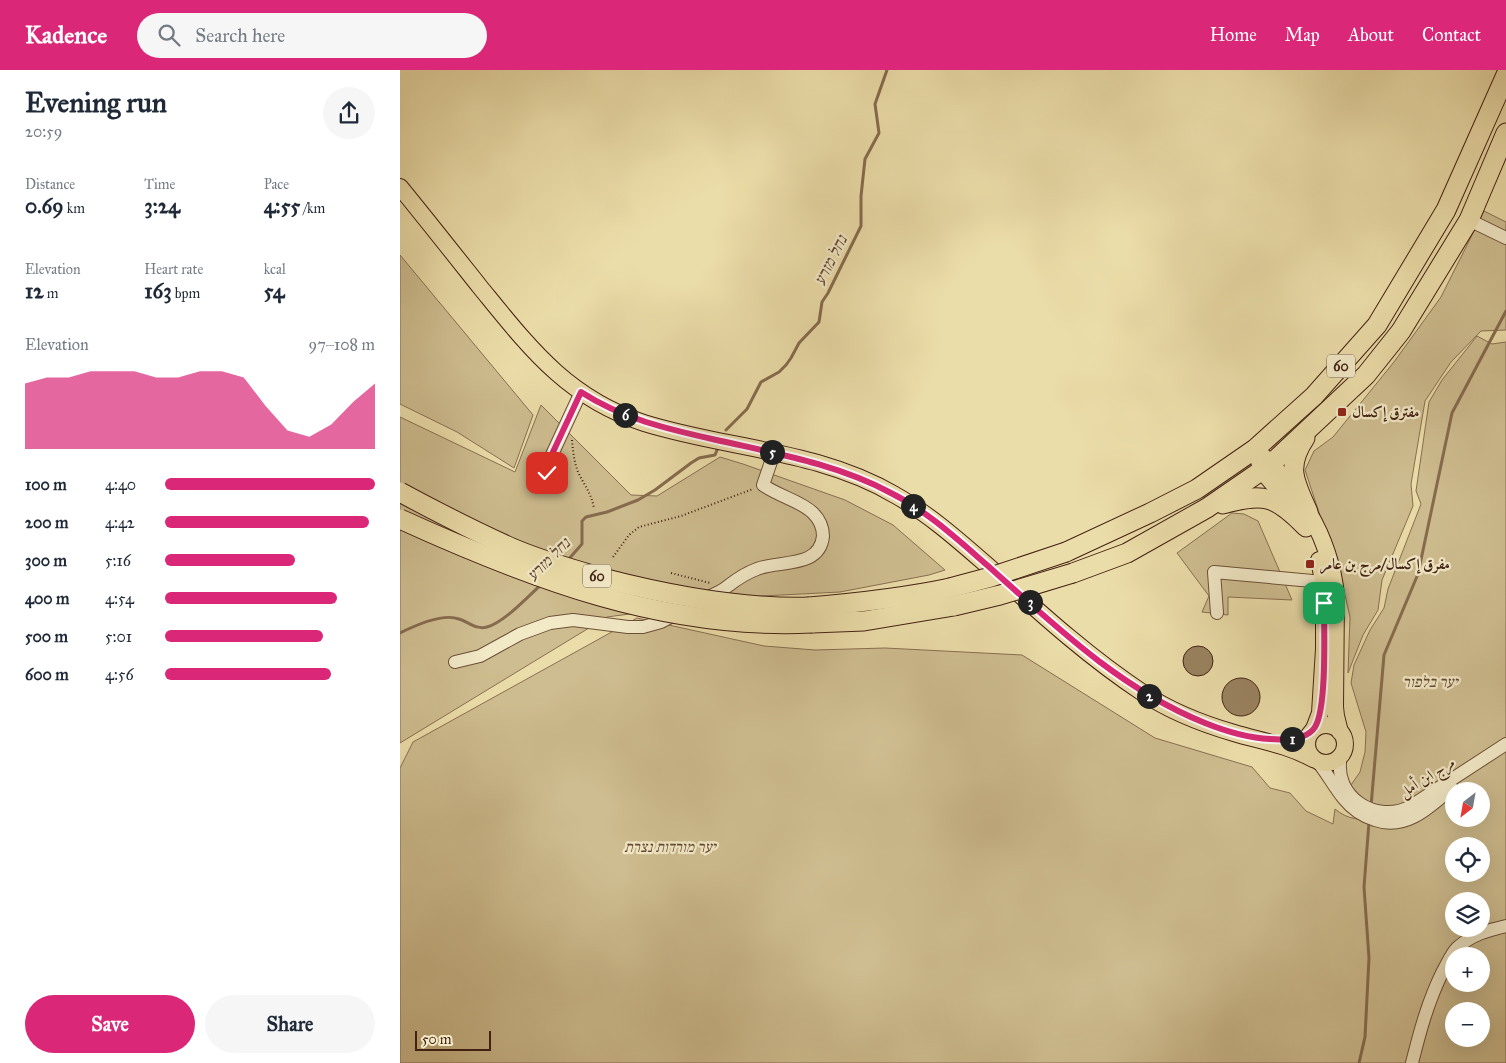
<!DOCTYPE html>
<html lang="en">
<head>
<meta charset="utf-8">
<style>
	body { margin:0; font-family:"IM FELL Great Primer",Amiri,"Frank Ruhl Libre",serif; background:#f6f6f7; color:#1f2937; height:100vh; display:flex; flex-direction:column; font-size:19px; white-space:nowrap }
	* { box-sizing:border-box; margin:0 }
	p { font-size:16px; color:#747a83 }
	.icon { flex:none; width:28px; height:28px; fill:none; stroke:currentColor; stroke-width:2; stroke-linecap:round; stroke-linejoin:round }
	.map { position:relative; flex:1; overflow:hidden }
	.details { display:flex; flex-direction:column; background:#fff; width:400px }
	.details>* { flex:none }
	.needle { width:32px; rotate:211deg }
	.controls { position:absolute; left:1045px; top:712px; display:grid; gap:10px }
	.controls a { display:grid; place-items:center; width:45px; height:45px; border-radius:50%; background:#fff; box-shadow:0 5px 20px #0002; font-size:25px }
	.scale { position:absolute; left:15px; bottom:12px; width:76px; box-sizing:border-box; padding-left:5px; border:2px solid #432113; border-top:0; font-size:14px; line-height:18px; white-space:nowrap; color:#432113; -webkit-text-stroke:4px #f2e9c7; paint-order:stroke }
	.pin { position:absolute; display:grid; place-items:center; width:42px; height:42px; color:#fff; margin:-21px; border-radius:10px; box-shadow:0 2px 8px #0006 }
	.km { position:absolute; width:25px; height:25px; margin:-12px; border-radius:50%; background:#222; color:#fff; font-size:14px; line-height:25px; text-align:center }
	.round { display:grid; place-items:center; flex:none; width:52px; height:52px; border-radius:26px; background:#f6f6f7 }
	.head { display:flex; align-items:center; justify-content:space-between; height:85px; padding:0 25px }
	h1 { font-size:28px; font-weight:800; line-height:38px }
	.metrics { display:grid; grid-template-columns:repeat(3,1fr); gap:8px; height:85px; padding:5px 25px }
	.metrics div { display:grid; align-content:center }
	.metrics b { font-size:21px; font-weight:800 }
	.metrics small { font-size:14px; font-weight:400 }
	.metrics p { font-size:14px }
	.chart { height:140px; padding:10px 25px }
	.chart p { display:flex; justify-content:space-between }
	.chart svg { width:100%; height:90px; margin-top:5px; fill:#db2777; opacity:.7 }
	.action { display:flex; gap:10px; margin-top:auto; padding:10px 25px }
	.action a { flex:1; height:58px; border-radius:30px; background:#db2777; color:#fff; font-size:20px; font-weight:800; line-height:58px; text-align:center }
	.action a+a { background:#f6f6f7; color:#1f2937 }
	ul { padding:0 25px; list-style:none; font-size:16px }
	li { display:grid; grid-template-columns:80px 60px 1fr; align-items:center; height:38px }
	li i { height:12px; border-radius:6px; background:#db2777 }
	header { display:flex; align-items:center; gap:30px; box-sizing:border-box; height:70px; padding:0 25px; background:#db2777; color:#fff }
	header strong { font-size:24px }
	nav { display:flex; gap:28px; margin-inline-start:auto; font-size:18px }
	.search { width:350px; height:45px; background:#f6f6f7; display:flex; align-items:center; gap:12px; box-sizing:border-box; padding:0 18px; border-radius:28px; color:#747a83; font-size:19px }
	main { display:flex; flex:1; min-height:0 }
	.map>svg:first-child { display:block }
	.green { fill:#cebd90; stroke:#886f52; fill-rule:evenodd }
	.lines { fill:none; stroke-linecap:round; stroke-linejoin:round }
	.stream { stroke:#866b4e; stroke-width:3 }
	.building { fill:#9a8361; stroke:#432113 }
	.minor-casing { stroke:#6d5038; stroke-width:14 }
	.major-casing { stroke:#432113; stroke-width:18 }
	.highway-casing { stroke:#432113; stroke-width:21 }
	.path { stroke:#432113; stroke-width:2; stroke-dasharray:1 2.5; stroke-linecap:butt }
	.minor { stroke:#f2e9c7; stroke-width:12 }
	.major { stroke:#ebdda9; stroke-width:16 }
	.highway { stroke:#ebdda9; stroke-width:19 }
	.highway-bridge-casing { stroke:#432113; stroke-width:21; stroke-linecap:butt }
	.highway-bridge { stroke:#ebdda9; stroke-width:19 }
	.route-casing { stroke:#fff; stroke-width:10 }
	.route { stroke:#db2777; stroke-width:6 }
	.poi-dot { fill:#8f2418; stroke:#f2e9c7; stroke-width:2 }
	.labels { text-anchor:middle; stroke-width:4.5; stroke-linejoin:round; paint-order:stroke }
	.shield { fill:#f2e9c7; stroke:#785d49; stroke-width:1 }
	.shield-label { font-size:14px; font-weight:bold; fill:#432113 }
	.poi-label { font-size:15px; font-weight:bold; fill:#432113; stroke:#f2e9c7; text-anchor:start }
	.park-label { font-size:15px; font-style:italic; fill:#664832; stroke:#f2e9c7 }
	.street-label { font-size:15px; fill:#432113; stroke:#f2e9c7 }
	.water-label { font-size:16px; font-style:italic; fill:#644631; stroke:#f2e9c7 }
</style>
</head>
<body>
<header>
<strong>Kadence</strong>
<div class="search"><svg class="icon" aria-label="search" viewBox="0 0 24 24"><circle cx="10" cy="10" r="6"/><path d="M15 15l6 6"/></svg>Search here</div>
<nav><a>Home</a><a>Map</a><a>About</a><a>Contact</a></nav>
</header>
<main>
<section class="details">
<div class="head"><div><h1>Evening run</h1><p>20:59</p></div><a class="round"><svg class="icon" aria-label="share" viewBox="0 0 24 24"><path d="M12 15V3M7 8l5-5 5 5M5 13v7h14v-7"/></svg></a></div>
<div class="metrics">
<div><p>Distance</p><b>0.69<small> km</small></b></div>
<div><p>Time</p><b>3:24</b></div>
<div><p>Pace</p><b>4:55<small> /km</small></b></div>
</div>
<div class="metrics">
<div><p>Elevation</p><b>12<small> m</small></b></div>
<div><p>Heart rate</p><b>163<small> bpm</small></b></div>
<div><p>kcal</p><b>54</b></div>
</div>
<div class="chart"><p><span>Elevation</span>97–108 m</p>
<svg viewBox="0 0 160 44" preserveAspectRatio="none"><path d="M0 44V12L10 9L20 9L30 6L40 6L50 6L60 9L70 9L80 6L90 6L100 9L110 23L120 35L130 38L140 32L150 21L160 12V44z"/></svg>
</div>
<ul>
<li><b>100 m</b>4:40<i style="width:100%"></i></li>
<li><b>200 m</b>4:42<i style="width:97%"></i></li>
<li><b>300 m</b>5:16<i style="width:62%"></i></li>
<li><b>400 m</b>4:54<i style="width:82%"></i></li>
<li><b>500 m</b>5:01<i style="width:75%"></i></li>
<li><b>600 m</b>4:56<i style="width:79%"></i></li>
</ul>
<div class="action"><a>Save</a><a>Share</a></div>
</section>
<div class="map">
<svg width="1106" height="993" viewBox="0 0 1106 993">
	<rect width="100%" height="100%" fill="#ebdda9"/>
	<filter id="stains"><feTurbulence type="fractalNoise" baseFrequency=".004" numOctaves="4"/><feColorMatrix values="0 0 0 0 .2 0 0 0 0 .09 0 0 0 0 .02 0 0 0 .5 -.17"/></filter>
	<radialGradient id="worn" r=".72"><stop offset=".6" stop-color="#630" stop-opacity="0"/><stop offset="1" stop-color="#630" stop-opacity=".3"/></radialGradient>
	<!-- green -->
	<g class="green">
		<polygon points="1084,141 1106,152 1106,260 1081,261 1051,292 1025,331 1011,414 1013,436 982,510 978,540 963,565 948,603 950,547 942,512 905,400 914,381 933,367 994,292 1041,227"/>
		<polygon points="0,185 133,345 114,398 57,362 0,334"/>
		<path d="M1077 266 1092 274 1106 272V993H0V698L13 672 237 548 364 576 415 580 485 578 622 585 755 668 852 697 870 718 890 723 906 741 933 754 935 739C948 750 960 750 976 749L951 715 960 702 965 682 966 662 951 613 954 595 970 560 984 538 988 519 1021 434 1016 421 1029 332 1042 310ZM1054 721H1081V749H1054ZM1054 776H1081V804H1054ZM1054 831H1081V859H1054ZM1054 886H1081V914H1058L1057 915V914H1054ZM1054 941H1081V969H1054Z"/>
		<polygon points="141,335 231,425 257,426 320,387 343,394 445,430 493,455 545,500 529,505 440,522 362,526 207,547 0,673 0,347 115,402"/>
		<polygon points="832,443 844,444 858,451 892,530 828,527 828,545 802,542 809,526 777,483"/>
	</g>
	<g class="lines">
		<!-- stream -->
		<g class="stream">
			<polyline points="326,360 347,339 361,312 379,302 386,295 391,288 399,273 419,252 422,232 428,223 461,156 461,126 465,89 479,63 475,34 487,0"/>
			<polyline points="167,491 182,474 182,451 186,447 207,442 238,430 255,420 291,393 299,388 315,385 317,380"/>
			<path d="M0 563C14 556 43 543 59 549 69 552 76 560 87 557 105 552 128 526 142 514"/>
			<polyline points="971,736 984,585 1018,504 1052,343 1106,241"/>
			<polyline points="959,993 965,967 969,888 964,817 969,752"/>
		</g>
	</g>
	<!-- building -->
	<g class="building">
		<circle cx="798" cy="591" r="15"/>
		<circle cx="841" cy="627" r="19"/>
	</g>
	<g class="lines">
		<defs>
			<g id="minor">
				<polyline points="1069,150 1106,168"/>
				<polyline points="150,417 147,403 149,391 181,322"/>
				<path d="M304 529C312 525 321 522 328 516 337 509 346 503 357 499 378 490 420 499 423 466 423 457 419 449 413 443 401 431 378 426 363 415L374 383"/>
				<polyline points="817,543 814,502 923,512"/>
				<polyline points="55,592 80,586 120,564 150,553 173,550 228,557 243,557 261,552 278,543"/>
				<path d="M941 686C932 727 977 755 1011 736L1106 674"/>
				<path d="M917 691C927 703 934 717 944 729 952 739 962 746 975 750 1006 761 1030 737 1052 718"/>
				<path d="M1012 993C1020 961 1028 931 1043 901 1047 894 1051 884 1057 878 1071 865 1088 860 1106 856"/>
			</g>
			<g id="major">
				<path d="M0 117C27 150 53 183 80 217 129 277 167 328 244 353 327 379 419 380 495 425 529 444 558 470 588 496 637 540 687 586 743 623 770 641 803 654 834 663 861 671 888 675 913 689"/>
				<path d="M855 379C898 417 930 466 936 525L935 637 936 646 940 662"/>
				<polyline points="858,388 862,401 891,435"/>
				<circle cx="926" cy="674" r="19"/>
				<polyline points="914,659 920,643 924,579 924,516 919,490"/>
			</g>
			<g id="highway">
				<path d="M905 368C885 398 895 412 908 442"/>
				<path d="M823 434C864 422 876 426 906 457"/>
				<polyline points="666,482 750,443 797,419 855,379 914,326 977,255 1046,140 1106,5"/>
				<polyline points="673,503 727,483 807,438 871,394 966,305 1001,261 1069,150 1106,63"/>
				<path d="M409 537C456 533 503 528 550 518"/>
				<polyline points="412,553 464,551 554,536"/>
			</g>
		</defs>
		<!-- minor casing -->
		<use href="#minor" class="minor-casing"/>
		<!-- major casing -->
		<use href="#major" class="major-casing"/>
		<!-- highway casing -->
		<use href="#highway" class="highway-casing"/>
		<!-- path -->
		<g class="path">
			<path d="M172 370C173 381 174 392 178 402 184 415 192 424 194 439"/>
			<polyline points="213,487 229,465 239,457 281,446 353,419"/>
			<polyline points="271,503 310,513"/>
		</g>
		<!-- minor -->
		<use href="#minor" class="minor"/>
		<!-- major -->
		<use href="#major" class="major"/>
		<!-- highway -->
		<use href="#highway" class="highway"/>
		<defs>
			<g id="highway-bridge">
				<path d="M0 422C37 442 74 461 112 478 142 491 175 500 206 509 272 526 341 539 409 537"/>
				<path d="M0 449C132 509 264 560 412 553"/>
				<polyline points="550,518 591,507 666,482"/>
				<polyline points="554,536 600,525 673,503"/>
			</g>
		</defs>
		<!-- highway-bridge casing -->
		<use href="#highway-bridge" class="highway-bridge-casing"/>
		<!-- highway-bridge -->
		<use href="#highway-bridge" class="highway-bridge"/>
	</g>
	<g class="lines">
		<defs>
			<path id="route" d="M147 403 153 382 181 322C224 350 272 360 321 371 379 384 439 395 491 423 527 441 557 469 587 495 654 555 720 619 805 653 825 661 847 668 870 669 883 670 907 670 915 657 927 638 924 560 924 533"/>
		</defs>
		<!-- route casing -->
		<use href="#route" class="route-casing"/>
		<!-- route -->
		<use href="#route" class="route"/>
	</g>
	<!-- markers -->
	<g class="poi-dot">
		<rect x="937" y="337" width="10" height="10" rx="2.5"/>
		<rect x="905" y="489" width="10" height="10" rx="2.5"/>
	</g>
	<g class="labels">
		<!-- shield labels -->
		<g class="shield">
			<rect x="927" y="284.5" width="28" height="23" rx="4"/>
			<rect x="183" y="494.5" width="28" height="23" rx="4"/>
		</g>
		<g class="shield-label">
			<text x="941" y="301">60</text>
			<text x="197" y="511">60</text>
		</g>
		<!-- poi labels -->
		<g class="poi-label">
			<text x="952" y="347">مفترق إكسال</text>
			<text x="920" y="499">مفرق إكسال/مرج بن عامر</text>
		</g>
		<!-- park labels -->
		<g class="park-label">
			<text x="1030" y="617">יער בלפור</text>
			<text x="270" y="782">יער מורדות נצרת</text>
		</g>
		<!-- street labels -->
		<g class="street-label">
			<text transform="translate(1027 707) rotate(-32)" y="5">مرج ابن أمل</text>
		</g>
		<!-- water labels -->
		<g class="water-label">
			<text transform="translate(430 190) rotate(-63)" y="6">נחל מזרע</text>
			<text transform="translate(148 489) rotate(-45)" y="6">נחל מזרע</text>
		</g>
	</g>
	<rect width="100%" height="100%" filter="url(#stains)"/>
	<rect width="100%" height="100%" fill="url(#worn)"/>
</svg>
<div class="controls">
<a><svg class="needle" viewBox="-14 -14 28 28"><path d="M0-13l5 13h-10z" fill="#e53935"/><path d="M0 13l5-13h-10z" fill="#747a83"/></svg></a>
<a><svg class="icon" aria-label="locate" viewBox="0 0 24 24"><circle cx="12" cy="12" r="6"/><path d="M12 2v4M12 18v4M2 12h4M18 12h4"/></svg></a>
<a><svg class="icon" aria-label="layers" viewBox="0 0 24 24"><path d="M12 4l9 5-9 5-9-5zM3 14l9 5 9-5"/></svg></a>
<a>+</a>
<a>−</a>
</div>
<div class="scale">50 m</div>
<div class="pin" style="left:924px;top:533px;background:#1e9e55"><svg class="icon" aria-label="arrive" viewBox="0 0 24 24"><path d="M6 21V4h12l-3 4 3 4H6"/></svg></div>
<div class="pin" style="left:147px;top:403px;background:#d93025"><svg class="icon" aria-label="check" viewBox="0 0 24 24"><path d="M5 12l5 5 9-10"/></svg></div>
<b class="km" style="left:892px;top:669px">1</b>
<b class="km" style="left:749px;top:626px">2</b>
<b class="km" style="left:630px;top:532px">3</b>
<b class="km" style="left:513px;top:436px">4</b>
<b class="km" style="left:372px;top:382px">5</b>
<b class="km" style="left:225px;top:345px">6</b>
</div>
</main>
</body>
</html>
